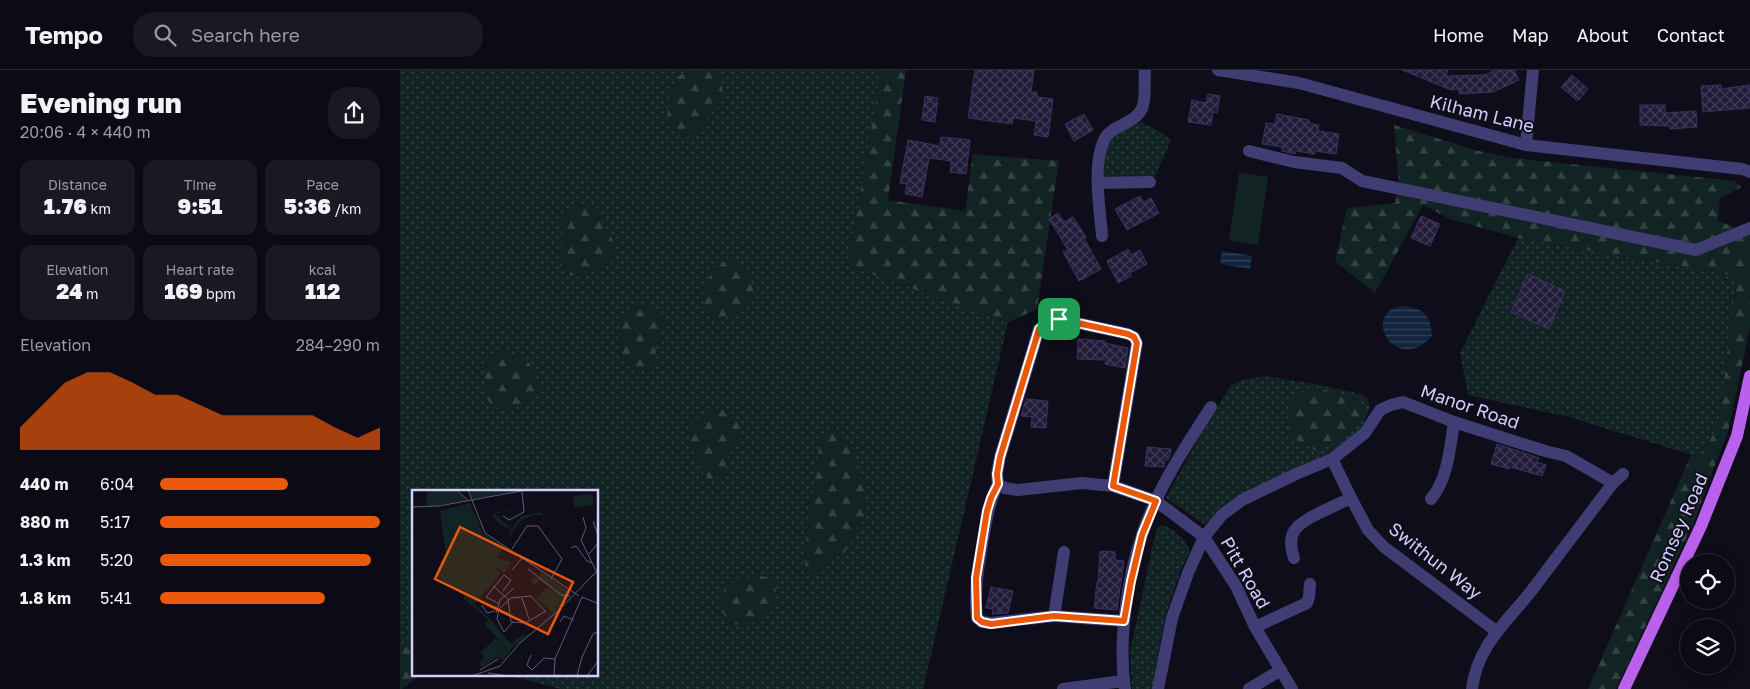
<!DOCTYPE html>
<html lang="en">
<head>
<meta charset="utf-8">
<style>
	body { margin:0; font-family:"Golos Text",sans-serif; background:#1a1822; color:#f1f3f6; height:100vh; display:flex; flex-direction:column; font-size:19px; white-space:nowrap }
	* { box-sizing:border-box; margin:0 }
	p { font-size:16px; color:#9a9aa0 }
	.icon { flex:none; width:28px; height:28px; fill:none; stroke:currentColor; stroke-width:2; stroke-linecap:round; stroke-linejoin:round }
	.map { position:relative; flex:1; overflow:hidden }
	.panel { display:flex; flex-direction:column; background:#0c0a14; width:400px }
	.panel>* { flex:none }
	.tools { position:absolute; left:1280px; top:484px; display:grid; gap:10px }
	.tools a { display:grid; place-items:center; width:55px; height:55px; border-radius:50%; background:#0c0a14; box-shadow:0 2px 12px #0003,0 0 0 1px #2c2b34; font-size:25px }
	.pin { position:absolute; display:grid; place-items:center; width:42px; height:42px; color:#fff; margin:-21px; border-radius:10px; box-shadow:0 2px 8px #0006 }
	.round { display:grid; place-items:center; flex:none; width:52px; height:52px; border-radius:20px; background:#1a1822 }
	.head { display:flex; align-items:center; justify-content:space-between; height:85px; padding:0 20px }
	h1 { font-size:28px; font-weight:800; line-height:38px }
	.figures { display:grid; grid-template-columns:repeat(3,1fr); gap:8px; height:85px; padding:5px 20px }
	.figures div { display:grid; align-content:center; border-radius:12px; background:#1a1822; text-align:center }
	.figures b { font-size:21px; font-weight:800 }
	.figures small { font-size:14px; font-weight:400 }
	.figures p { font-size:14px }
	.chart { height:140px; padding:10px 20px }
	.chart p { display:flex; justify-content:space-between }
	.chart svg { width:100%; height:90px; margin-top:5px; fill:#ea580c; opacity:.7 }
	ul { padding:0 20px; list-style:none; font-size:16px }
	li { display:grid; grid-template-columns:80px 60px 1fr; align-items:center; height:38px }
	li i { height:12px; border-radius:6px; background:#ea580c }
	header { display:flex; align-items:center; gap:30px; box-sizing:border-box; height:70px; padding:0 25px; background:#0c0a14; border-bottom:1px solid #2c2b34 }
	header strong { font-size:24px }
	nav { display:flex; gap:28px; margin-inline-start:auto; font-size:18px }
	.search { width:350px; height:45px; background:#1a1822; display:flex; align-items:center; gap:12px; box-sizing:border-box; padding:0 18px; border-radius:20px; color:#9a9aa0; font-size:19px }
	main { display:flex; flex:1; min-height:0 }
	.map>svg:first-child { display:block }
	.grass { fill:url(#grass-dots) }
	.forest { fill:url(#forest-firs) }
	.garden { fill:#112423 }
	.water { fill:url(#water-rules) }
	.building { fill:url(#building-cross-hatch); stroke:#3a3063 }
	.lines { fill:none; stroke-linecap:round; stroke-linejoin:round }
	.minor { stroke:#403d74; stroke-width:12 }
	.major { stroke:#b961ec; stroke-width:12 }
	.route-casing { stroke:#fff; stroke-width:10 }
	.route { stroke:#ea580c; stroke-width:6 }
	.labels { text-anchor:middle; stroke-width:4; stroke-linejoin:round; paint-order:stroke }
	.street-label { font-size:18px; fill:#d2cdf9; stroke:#100d1b }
	.inset-road { fill:none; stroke:#5e5a74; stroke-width:1 }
	.view { fill:#e8590c; fill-opacity:0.15; stroke:#e8590c; stroke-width:2.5 }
	.inset-edge { fill:none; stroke:#d2cdf9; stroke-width:2.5 }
</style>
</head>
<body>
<header>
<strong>Tempo</strong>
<div class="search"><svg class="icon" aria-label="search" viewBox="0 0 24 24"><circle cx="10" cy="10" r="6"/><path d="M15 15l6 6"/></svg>Search here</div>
<nav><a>Home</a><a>Map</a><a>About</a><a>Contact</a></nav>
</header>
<main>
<section class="panel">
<div class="head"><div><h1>Evening run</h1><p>20:06 · 4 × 440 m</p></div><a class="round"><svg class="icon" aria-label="share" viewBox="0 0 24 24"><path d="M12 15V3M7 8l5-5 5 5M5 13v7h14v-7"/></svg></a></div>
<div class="figures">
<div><p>Distance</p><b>1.76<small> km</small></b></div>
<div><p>Time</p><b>9:51</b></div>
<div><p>Pace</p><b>5:36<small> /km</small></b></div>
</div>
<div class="figures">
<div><p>Elevation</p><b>24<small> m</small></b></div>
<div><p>Heart rate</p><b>169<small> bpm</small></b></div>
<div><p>kcal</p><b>112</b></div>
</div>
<div class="chart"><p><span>Elevation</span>284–290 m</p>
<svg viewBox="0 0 160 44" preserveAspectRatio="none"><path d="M0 44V33L10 22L20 11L30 6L40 6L50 11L60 17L70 17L80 22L90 27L100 27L110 27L120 27L130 27L140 33L150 38L160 33V44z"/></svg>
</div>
<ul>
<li><b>440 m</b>6:04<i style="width:58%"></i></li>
<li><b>880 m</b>5:17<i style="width:100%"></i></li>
<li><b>1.3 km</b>5:20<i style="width:96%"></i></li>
<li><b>1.8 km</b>5:41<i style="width:75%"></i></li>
</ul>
</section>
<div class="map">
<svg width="1350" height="619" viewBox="0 0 1350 619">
	<defs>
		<pattern id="grass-dots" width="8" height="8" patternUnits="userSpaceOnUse" patternTransform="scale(1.25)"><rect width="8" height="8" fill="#112423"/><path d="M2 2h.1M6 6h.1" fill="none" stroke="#334344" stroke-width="1.8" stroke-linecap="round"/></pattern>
		<pattern id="forest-firs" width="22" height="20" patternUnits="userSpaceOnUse" patternTransform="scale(1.25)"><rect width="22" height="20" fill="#112423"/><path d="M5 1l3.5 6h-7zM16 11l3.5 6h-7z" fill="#334344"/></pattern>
		<pattern id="water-rules" width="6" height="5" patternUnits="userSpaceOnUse" patternTransform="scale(1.25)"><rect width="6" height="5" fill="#12243e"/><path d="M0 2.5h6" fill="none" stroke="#34435b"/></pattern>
		<pattern id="building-cross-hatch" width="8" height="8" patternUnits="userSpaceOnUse" patternTransform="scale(1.25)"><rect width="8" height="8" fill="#221b39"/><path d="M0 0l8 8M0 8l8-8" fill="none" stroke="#413b56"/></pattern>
	</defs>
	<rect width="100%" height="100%" fill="#100d1b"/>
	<!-- grass -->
	<g class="grass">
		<polygon points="0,0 481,0 448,196 608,252 523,619 160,619 107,605 198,605 198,422 14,422 14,579 0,574"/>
		<path d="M741 52 759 61 771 70 755 107 704 108C697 96 707 70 719 62 726 58 734 55 741 52Z"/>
		<polygon points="1118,168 1337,206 1319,351 1302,388 1169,347 1068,325 1060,283"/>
		<polygon points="866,306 914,314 961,324 967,328 970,337 962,358 948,370 925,385 833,429 811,450 804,454 766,428 797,371 831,315 846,309"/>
		<path d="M761 455C775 459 786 469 790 482L781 499 765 547 752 619H732L730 582 756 460Z"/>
	</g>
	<!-- forest -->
	<g class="forest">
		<path d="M286 0H316C321 11 326 24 320 35 317 39 311 43 308 47 299 60 303 61 287 68L275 61 267 47 270 25 276 9Z"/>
		<polygon points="481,0 506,0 488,130 565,141 573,84 659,91 637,239 608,252 448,196"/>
		<polygon points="994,55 1079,81 1113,88 1335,111 1341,117 1320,129 1318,151 1343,160 1350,159 1350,257 1328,362 1316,392 1294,452 1216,619 1188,619 1291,385 1302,388 1319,351 1337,206 1118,168 1050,149 1023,135 975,223 935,191 947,138 995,133 999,116"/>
		<path d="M179 134 197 141 215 175V186C201 198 187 208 168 205L160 197 163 168 162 144 168 138Z"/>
		<path d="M326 190C330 190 335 190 338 191 348 196 356 217 352 227 347 241 330 247 317 250L306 243 302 225 312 202Z"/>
		<path d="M242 234 252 236 263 243 264 257 256 277 254 296C242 301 236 305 226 294 214 281 218 265 220 249L237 235Z"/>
		<path d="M101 280C127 284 132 293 140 317 139 319 138 322 136 324 129 333 100 345 91 334 81 323 85 301 86 288Z"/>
		<path d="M910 317 960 327 964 343C952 362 937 373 917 381L898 372 889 359 887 341 894 327Z"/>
		<path d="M319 338C333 346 341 350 342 368 328 376 327 391 324 405L312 410 303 403 290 370 292 352 301 345Z"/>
		<polygon points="435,357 445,366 453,381 457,399 463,413 466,434 464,448 444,483 427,491 416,504 405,504 407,455 414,418 420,371 426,360"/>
		<path d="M362 506C383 510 375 529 370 544 356 553 346 556 330 554 307 521 330 508 362 506Z"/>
		<polygon points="0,574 14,579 14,605 20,605 2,619 0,619"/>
	</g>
	<!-- garden -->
	<polygon class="garden" points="839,103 868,107 858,175 829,170"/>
	<!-- water -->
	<g class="water">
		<polygon points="822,181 852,186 850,199 820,194"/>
		<path d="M1001 236C1022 237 1031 244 1032 266 1001 301 968 258 990 240 992 238 998 237 1001 236Z"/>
	</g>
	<!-- building -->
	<g class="building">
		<polygon points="575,0 634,0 631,22 637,22 637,27 653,29 648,67 634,65 636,51 613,48 612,54 568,48"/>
		<polygon points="1002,0 1048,0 1046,6 1085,5 1095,0 1114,0 1119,10 1093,22 1059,24 1059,19 1051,20"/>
		<polygon points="1172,5 1188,19 1178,31 1161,17"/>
		<polygon points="1321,15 1321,19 1350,15 1350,38 1303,42 1301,16"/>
		<polygon points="808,24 820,26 817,43 813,42 811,55 788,52 792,30 806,33"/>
		<polygon points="525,26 538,28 535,52 522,50"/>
		<polygon points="1240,35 1265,35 1265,43 1296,41 1297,57 1270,59 1270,56 1240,55"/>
		<polygon points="684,44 693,60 674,71 665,54"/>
		<polygon points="877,44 909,50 909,53 919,55 918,61 939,64 936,84 915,81 915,84 896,81 895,84 882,81 882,77 862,74 866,53 875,54"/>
		<polygon points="541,67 570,70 566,104 550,102 551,91 529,88 522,127 505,124 507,114 500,113 508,70 540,76"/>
		<polygon points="740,126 744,132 751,128 759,143 727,160 715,139"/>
		<polygon points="658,143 664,152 673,147 686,167 684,168 701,199 679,211 663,182 668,180 649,149"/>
		<polygon points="1021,146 1040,154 1030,176 1011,168"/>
		<polygon points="728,179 731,185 740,180 747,194 730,203 731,206 718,213 707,191"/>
		<polygon points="1128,204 1165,221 1149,259 1111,242"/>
		<polygon points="678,269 705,271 705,273 728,278 725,298 705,294 706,290 677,289"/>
		<polygon points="626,329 648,331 646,358 631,357 632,347 621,346"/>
		<polygon points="1097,374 1139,388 1137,392 1146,395 1142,406 1110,397 1109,399 1091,394"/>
		<polygon points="747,377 771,379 770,386 768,390 765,389 764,397 745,396"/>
		<polygon points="700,481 715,482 715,490 724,491 717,540 694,538 697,512 698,512"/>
		<polygon points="591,517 613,521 608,543 592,544 593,539 586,538"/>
	</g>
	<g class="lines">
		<!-- minor -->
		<g class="minor">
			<polyline points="818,0 899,13 1126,75 1342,99 1350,102"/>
			<polyline points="1126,75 1133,0"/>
			<polyline points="849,81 894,92 942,98 962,111 1296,180 1350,158"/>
			<polyline points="698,113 750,112"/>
			<path d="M702 166C700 138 692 97 704 70 711 54 739 54 743 35 746 24 744 11 745 0"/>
			<polyline points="932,389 951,428 968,460 984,477 1096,561"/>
			<polyline points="598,414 597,404 600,387 639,259 646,253 659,249 728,264 734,267 737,273 713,416"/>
			<polyline points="598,414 605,418 618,420 682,413 713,416 756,431 804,467 836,516 855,557 892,619"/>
			<path d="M598 414C588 434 586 453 582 475 578 499 574 523 577 548L582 552 591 553 654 546 724 551"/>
			<path d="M1031 429C1048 409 1050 377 1054 352"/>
			<path d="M894 488C885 462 897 454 919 443 930 438 940 433 951 428"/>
			<polyline points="654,546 664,482"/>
			<polyline points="855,557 907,533 909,527 910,514"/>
			<polyline points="663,619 723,611"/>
			<path d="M725 619C718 572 727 509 742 465 757 419 785 377 811 337"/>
			<polyline points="758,619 772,548 788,503 804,467 822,445 842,430 896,404 932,389 965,363 980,340 991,335 1003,332 1054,352 1145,381 1166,386 1213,413"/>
			<polyline points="849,619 881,600"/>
			<path d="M1072 619C1077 576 1107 552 1132 520 1159 484 1186 449 1213 413L1223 404"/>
		</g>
		<!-- major -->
		<polyline class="major" points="1224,619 1301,456 1337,366 1350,306"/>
	</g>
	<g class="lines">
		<defs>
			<polygon id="route" points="659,249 728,264 734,267 737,273 713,416 756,431 742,465 731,511 724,551 654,546 591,554 582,552 577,548 576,508 587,441 591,428 598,414 597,404 600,387 639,259 646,253"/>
		</defs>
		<!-- route casing -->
		<use href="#route" class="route-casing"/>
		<!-- route -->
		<use href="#route" class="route"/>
	</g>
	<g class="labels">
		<!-- street labels -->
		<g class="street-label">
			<text transform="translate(1082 44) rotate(14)" y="6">Kilham Lane</text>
			<text transform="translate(1070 337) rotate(19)" y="6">Manor Road</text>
			<text transform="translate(1279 458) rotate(-66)" y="6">Romsey Road</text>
			<text transform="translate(1035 491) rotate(38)" y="6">Swithun Way</text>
			<text transform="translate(845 503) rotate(60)" y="6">Pitt Road</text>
		</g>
	</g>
	<!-- overview -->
	<g transform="translate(12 420)">
		<rect width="186" height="186" fill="#100d1b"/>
		<path d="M0 0H43L55 11 14 17 15 1ZM58 13 71 43 89 55 78 72 89 83 63 114 23 84 34 63 28 21ZM135 97 152 109 141 123 124 108ZM84 148 96 160 70 177 67 174 72 166 68 163Z" fill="#112423"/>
		<path d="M57 0H110L60 9ZM111 18 82 24 100 39 109 26 129 22 139 36 130 25H121L107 32 98 47 99 40 86 33 80 25 81 23ZM89 55H92L84 68 100 72 92 83 78 72ZM129 82 156 101 153 104 157 106 145 122 119 141 144 120 152 109 128 90 121 96 119 91 122 87 126 89ZM53 105 77 128 99 154 107 147 118 144 99 159 91 170 86 167 96 160 73 135 76 129 52 109Z" fill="#112423"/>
		<path d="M180 4 182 15 163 18 161 6Z" fill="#112423"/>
		<path class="inset-road" d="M44 0 57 11M56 0 73 43 167 106M0 17 27 16 114 0M91 26 97 30 112 22 110 1M171 27 174 38 169 50 187 87M181 31 187 48M159 58 164 56 175 71 180 73M100 59 115 36H126L150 69 139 89M177 64 187 52M116 79 149 105 158 106M100 80 111 67M81 96 96 109 99 132 113 133 134 121M170 107 187 114M110 108 117 129M86 113 74 107 92 85 99 90 91 101M70 115 75 123 83 121M84 123 88 110 102 98M101 132 92 142 85 129 87 119 99 108 119 106 133 121M148 132 152 126 162 130M119 165 115 175 120 180 132 168 143 169M68 180 86 169M76 183 97 186M60 186 88 176 108 153 145 122 187 79M142 186 143 169 170 107M165 186 170 167 181 144 187 141M175 186 187 170"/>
		<path class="view" d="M48 37 161 92 136 144 23 89Z"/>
		<rect width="186" height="186" class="inset-edge"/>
	</g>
</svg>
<div class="tools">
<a><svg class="icon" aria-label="locate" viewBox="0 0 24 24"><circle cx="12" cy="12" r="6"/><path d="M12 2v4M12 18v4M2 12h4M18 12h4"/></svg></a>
<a><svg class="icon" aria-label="layers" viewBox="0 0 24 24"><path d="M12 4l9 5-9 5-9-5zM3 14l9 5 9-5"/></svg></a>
</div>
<div class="pin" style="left:659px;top:249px;background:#1e9e55"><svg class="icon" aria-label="arrive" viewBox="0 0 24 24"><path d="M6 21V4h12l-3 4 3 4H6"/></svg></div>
</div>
</main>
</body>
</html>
